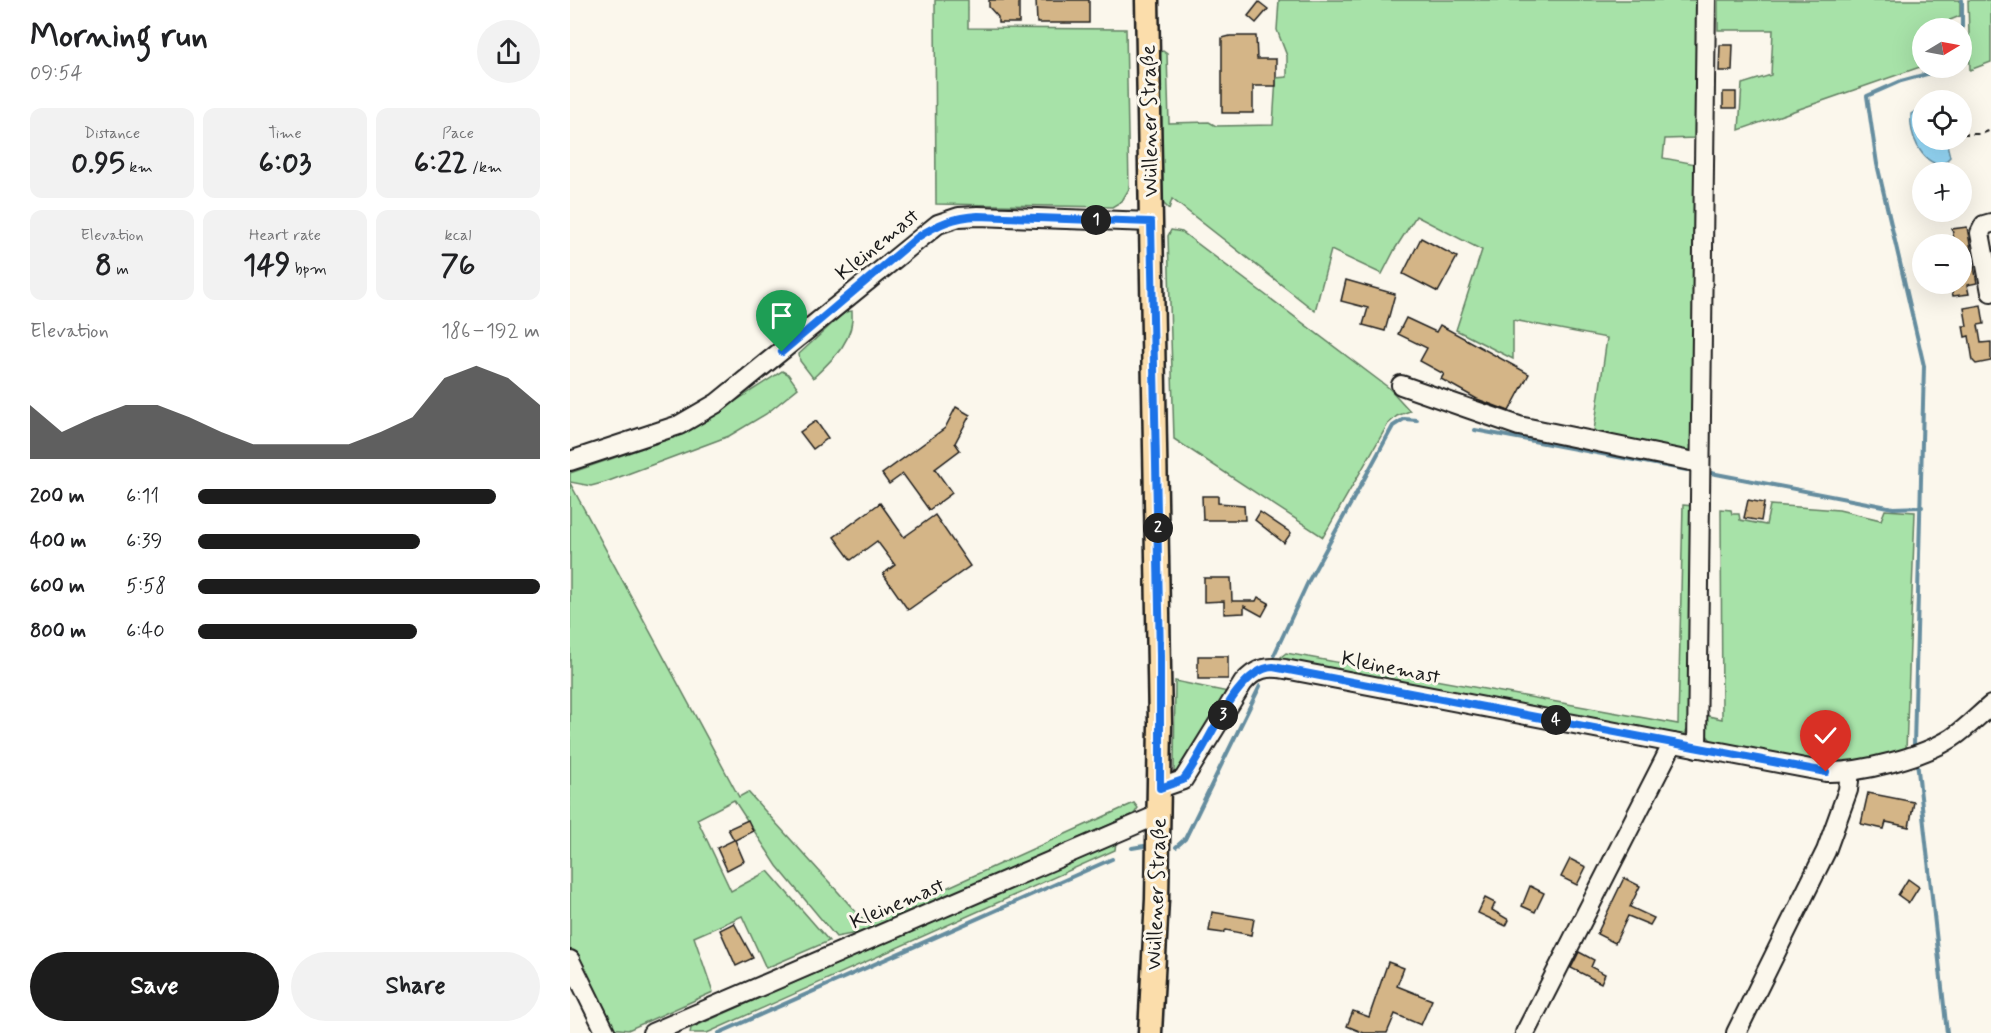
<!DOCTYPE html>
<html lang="en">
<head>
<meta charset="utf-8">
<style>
	body { margin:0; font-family:Mynerve,sans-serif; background:#f2f2f2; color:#202124; height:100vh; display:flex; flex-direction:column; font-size:22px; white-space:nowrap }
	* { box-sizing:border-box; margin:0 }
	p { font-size:20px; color:#757577 }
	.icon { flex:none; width:33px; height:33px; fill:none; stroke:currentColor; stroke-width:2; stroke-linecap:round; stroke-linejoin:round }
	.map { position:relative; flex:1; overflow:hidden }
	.details { display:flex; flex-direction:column; background:#fff; width:570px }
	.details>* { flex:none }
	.needle { width:39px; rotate:80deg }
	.fabs { position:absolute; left:1342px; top:18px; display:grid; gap:12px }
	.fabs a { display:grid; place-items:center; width:60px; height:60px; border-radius:50%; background:#fff; box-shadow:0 6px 24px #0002; font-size:30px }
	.pin { position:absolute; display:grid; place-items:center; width:51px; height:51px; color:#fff; margin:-62px -26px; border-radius:50% 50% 50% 0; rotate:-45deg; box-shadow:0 0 6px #0007 }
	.pin .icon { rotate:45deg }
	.km { position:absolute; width:30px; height:30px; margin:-15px; border-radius:50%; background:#222; color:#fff; font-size:16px; line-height:30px; text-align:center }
	.round { display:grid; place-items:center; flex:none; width:63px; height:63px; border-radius:32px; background:#f2f2f2 }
	.headline { display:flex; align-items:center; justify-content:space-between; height:102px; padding:0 30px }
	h1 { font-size:33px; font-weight:800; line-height:45px }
	.stats { display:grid; grid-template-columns:repeat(3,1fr); gap:9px; height:102px; padding:6px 30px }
	.stats div { display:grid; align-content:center; border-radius:12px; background:#f2f2f2; text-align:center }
	.stats b { font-size:30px; font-weight:800 }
	.stats small { font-size:16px; font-weight:400 }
	.stats p { font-size:16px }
	.chart { height:168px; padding:12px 30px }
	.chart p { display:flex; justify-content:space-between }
	.chart svg { width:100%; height:108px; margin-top:6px; fill:#1c1c1c; opacity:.7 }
	.primary-button { display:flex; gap:12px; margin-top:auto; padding:12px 30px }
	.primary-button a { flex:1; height:69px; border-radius:36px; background:#1c1c1c; color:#fff; font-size:24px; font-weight:800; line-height:69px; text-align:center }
	.primary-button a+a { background:#f2f2f2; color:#202124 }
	ul { padding:0 30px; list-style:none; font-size:20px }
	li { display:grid; grid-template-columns:96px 72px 1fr; align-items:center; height:45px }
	li i { height:15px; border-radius:8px; background:#1c1c1c }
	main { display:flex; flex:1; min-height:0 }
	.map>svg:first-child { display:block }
	.green { fill:#a7e2a8; stroke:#627f62; stroke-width:1.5 }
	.water { fill:#95d8f7; stroke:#658d9f; stroke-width:1.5 }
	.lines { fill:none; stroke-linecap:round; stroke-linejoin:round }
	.stream { stroke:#658d9f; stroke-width:4 }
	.building { fill:#d4b587; stroke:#1c1c1c; stroke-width:1.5 }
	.minor-casing { stroke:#1c1c1c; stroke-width:22 }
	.major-casing { stroke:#1c1c1c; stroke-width:27 }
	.path { stroke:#1c1c1c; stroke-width:2; stroke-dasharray:6 4.5; stroke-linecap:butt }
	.minor { stroke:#fbf7ec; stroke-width:18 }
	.major { stroke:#fbddab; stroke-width:22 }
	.route-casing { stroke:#fff; stroke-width:12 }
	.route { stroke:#1a73e8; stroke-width:8 }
	.labels { text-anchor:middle; stroke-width:6; stroke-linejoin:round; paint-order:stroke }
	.street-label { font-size:21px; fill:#1c1c1c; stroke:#fbf7ec }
</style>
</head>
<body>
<main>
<section class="details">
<div class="headline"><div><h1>Morning run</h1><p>09:54</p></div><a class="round"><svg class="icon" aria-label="share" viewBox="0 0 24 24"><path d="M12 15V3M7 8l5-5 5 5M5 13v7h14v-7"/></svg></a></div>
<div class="stats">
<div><p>Distance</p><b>0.95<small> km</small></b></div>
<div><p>Time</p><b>6:03</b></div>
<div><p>Pace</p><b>6:22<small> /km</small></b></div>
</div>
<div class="stats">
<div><p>Elevation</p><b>8<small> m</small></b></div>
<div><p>Heart rate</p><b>149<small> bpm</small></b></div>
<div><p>kcal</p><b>76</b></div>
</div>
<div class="chart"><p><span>Elevation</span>186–192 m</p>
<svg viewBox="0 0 160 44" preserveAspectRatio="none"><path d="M0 44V22L10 33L20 27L30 22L40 22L50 27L60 33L70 38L80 38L90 38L100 38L110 33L120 27L130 11L140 6L150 11L160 22V44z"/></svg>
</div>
<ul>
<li><b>200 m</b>6:11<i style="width:87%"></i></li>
<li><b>400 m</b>6:39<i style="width:65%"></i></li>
<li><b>600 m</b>5:58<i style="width:100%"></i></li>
<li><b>800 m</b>6:40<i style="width:64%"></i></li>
</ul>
<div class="primary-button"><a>Save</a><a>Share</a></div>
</section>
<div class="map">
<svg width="1421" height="1033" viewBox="0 0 1421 1033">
	<rect width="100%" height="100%" fill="#fbf7ec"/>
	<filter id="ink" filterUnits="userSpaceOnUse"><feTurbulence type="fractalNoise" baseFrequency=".0167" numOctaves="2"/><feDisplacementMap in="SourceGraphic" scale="12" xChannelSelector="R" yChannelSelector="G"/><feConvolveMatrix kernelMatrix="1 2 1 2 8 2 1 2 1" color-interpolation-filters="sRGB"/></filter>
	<g filter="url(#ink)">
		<!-- green -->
		<g class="green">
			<polygon points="365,0 398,0 398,28 556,29 559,189 552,201 542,207 366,204"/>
			<polygon points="709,0 1128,0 1126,138 1095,139 1093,158 1126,164 1123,451 1117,455 1023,438 1037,338 943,320 943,359 886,330 912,250 846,216 825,249 812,274 761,250 745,311 602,199 599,209 592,202 590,52 593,51 597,54 599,123 639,122 646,126 703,125 706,78 717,77 717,56 707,30"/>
			<polygon points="1148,0 1390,0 1390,16 1380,20 1380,28 1353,28 1353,66 1169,130 1172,84 1201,75 1203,30 1148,30"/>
			<polygon points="1398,0 1421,0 1421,62 1400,70"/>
			<polygon points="601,230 612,232 819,388 840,411 827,416 818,424 753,537 604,439 598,236"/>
			<path d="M282 311C285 340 263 359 243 378L230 361 229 354 275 312Z"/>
			<polygon points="212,371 218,374 228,388 196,414 159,436 36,482 21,486 0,482 0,473 116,433"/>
			<polygon points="0,483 169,797 178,792 297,924 564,803 568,808 564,814 298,931 266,937 207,866 164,800 127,819 161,891 198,871 259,941 196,968 172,916 124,937 143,992 58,1030 39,1028 0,949"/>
			<polygon points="1113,505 1124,506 1122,722 1115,734 1105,738 713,663 711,657 716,653 1108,724"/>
			<polygon points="1200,505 1269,510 1311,520 1315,510 1345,512 1336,750 1260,767 1145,745 1135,733 1134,715 1152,719 1151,509 1161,510 1162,514 1169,514 1170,520 1196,525"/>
			<polygon points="605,681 658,692 609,771 604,772"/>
			<polygon points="546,842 545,850 137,1033 120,1033 121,1028"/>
		</g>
		<!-- water -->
		<path class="water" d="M1353 106V140H1376L1380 157 1372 165C1350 163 1339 133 1341 114Z"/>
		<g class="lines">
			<!-- stream -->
			<g class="stream">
				<polyline points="1392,49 1392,0"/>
				<polyline points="905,430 1117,470"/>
				<polyline points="1141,473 1323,508 1352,507"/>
				<polyline points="704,655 738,582 823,426 834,419 847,420"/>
				<polyline points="1344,745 1354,366 1307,164 1297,96 1331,81 1379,68"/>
				<polyline points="1347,761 1377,1033"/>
				<polyline points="606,847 615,839 690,686"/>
				<polyline points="562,848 574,846"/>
				<polyline points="149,1033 542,859"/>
			</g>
		</g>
		<!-- building -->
		<g class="building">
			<polygon points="419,0 449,0 449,23 428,23 428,17 419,7"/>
			<polygon points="466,0 519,0 519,23 467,23"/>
			<polygon points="689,2 698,9 686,23 678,16"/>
			<polygon points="660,36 686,36 687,59 706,59 706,86 683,86 683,113 652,113 652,38"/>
			<polygon points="1150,45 1163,45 1162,71 1149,71"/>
			<rect x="1153" y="92" width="13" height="16"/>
			<polygon points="1397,227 1407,283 1397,285 1399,294 1383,296 1381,287 1392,285 1392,244 1385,244 1382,229"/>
			<polygon points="851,238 887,257 868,292 833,274"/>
			<polygon points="776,280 825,294 815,331 793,325 798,308 771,301"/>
			<polygon points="1411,305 1414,324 1408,325 1411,343 1421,342 1421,361 1406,364 1403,361 1399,336 1395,337 1393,326 1397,326 1394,308"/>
			<polygon points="836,318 866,332 870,325 959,374 939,411 907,399 871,379 874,374 850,361 857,348 828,334"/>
			<polygon points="386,407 400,415 385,443 390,450 365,469 382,493 359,510 333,474 319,484 312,474 375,428"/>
			<polygon points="246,421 258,438 243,449 230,432"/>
			<polygon points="632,496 648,496 648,503 674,505 675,520 633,520"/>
			<polygon points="1178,500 1194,503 1191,521 1174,518"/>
			<polygon points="310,503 334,537 365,515 400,566 338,610 313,574 325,565 307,541 281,560 264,537"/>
			<polygon points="690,512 721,533 714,543 685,520"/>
			<polygon points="634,578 661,578 662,601 686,601 688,597 699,603 692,616 674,606 674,613 654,614 654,601 634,602"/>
			<rect x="628" y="656" width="30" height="23"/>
			<polygon points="1298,793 1344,802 1339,827 1316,822 1314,829 1291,824"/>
			<polygon points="178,820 183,831 165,840 174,861 157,870 147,848 164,840 158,829"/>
			<polygon points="1000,859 1016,867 1007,885 991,877"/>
			<polygon points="1054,878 1070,886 1060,907 1084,918 1080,925 1058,916 1045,943 1027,934"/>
			<polygon points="1338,879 1349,887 1339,903 1328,895"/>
			<polygon points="960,886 974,893 965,912 952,906"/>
			<polygon points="915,898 925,903 922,910 939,920 936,926 908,913"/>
			<polygon points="642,912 684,919 681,935 656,930 653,933 639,931"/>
			<polygon points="164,923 183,958 166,966 150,930"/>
			<polygon points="1009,952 1024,960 1021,967 1035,974 1031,983 1001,968"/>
			<polygon points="818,962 834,968 827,986 862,1000 851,1025 825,1014 817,1033 794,1033 777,1026 783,1011 799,1017"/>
		</g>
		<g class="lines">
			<defs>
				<g id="minor">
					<polyline points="1421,223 1414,225 1410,233 1421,292"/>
					<polyline points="831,385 949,426 1130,463"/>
					<polyline points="0,461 109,425 147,403 368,224 389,217 408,216 581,222"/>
					<polyline points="1127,748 1136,0"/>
					<path d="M590 788 613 780 673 683C686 668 697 666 715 669L1256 772C1291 773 1352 757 1382 738 1396 729 1408 716 1421 705"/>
					<polyline points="0,960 36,1033"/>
					<polyline points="82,1033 590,814"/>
					<polyline points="955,1033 1103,743"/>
					<polyline points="1166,1033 1256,851 1278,790 1280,771"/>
				</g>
				<polyline id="major" points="577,0 590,724 587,899 580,1033"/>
			</defs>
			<!-- minor casing -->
			<use href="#minor" class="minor-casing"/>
			<!-- major casing -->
			<use href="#major" class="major-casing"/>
			<!-- path -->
			<polyline class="path" points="1392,134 1411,134 1421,130"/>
			<!-- minor -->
			<use href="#minor" class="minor"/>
			<!-- major -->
			<use href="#major" class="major"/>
		</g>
	</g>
	<g class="lines" filter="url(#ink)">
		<defs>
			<path id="route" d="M212 352 348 237C368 224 384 217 408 216L581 222 590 656V788L613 780C637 751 664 669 703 667L1256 772"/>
		</defs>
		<!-- route casing -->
		<use href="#route" class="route-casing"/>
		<!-- route -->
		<use href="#route" class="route"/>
	</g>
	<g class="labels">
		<!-- street labels -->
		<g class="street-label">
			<text transform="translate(579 121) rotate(-91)" y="7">Wüllener Straße</text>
			<text transform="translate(307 244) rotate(-39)" y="7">Kleinemast</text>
			<text transform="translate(821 667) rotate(11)" y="7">Kleinemast</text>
			<text transform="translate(586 894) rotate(-88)" y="7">Wüllener Straße</text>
			<text transform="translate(327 903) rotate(-23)" y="7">Kleinemast</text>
		</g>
	</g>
</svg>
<div class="fabs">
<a><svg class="needle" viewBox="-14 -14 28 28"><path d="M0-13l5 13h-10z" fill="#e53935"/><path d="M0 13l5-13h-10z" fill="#757577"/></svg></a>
<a><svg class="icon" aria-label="locate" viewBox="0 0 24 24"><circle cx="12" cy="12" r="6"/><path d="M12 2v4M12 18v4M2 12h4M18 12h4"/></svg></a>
<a>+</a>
<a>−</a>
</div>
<div class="pin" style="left:212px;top:352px;background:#1e9e55"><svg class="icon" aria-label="arrive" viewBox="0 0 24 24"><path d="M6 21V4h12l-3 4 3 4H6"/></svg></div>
<div class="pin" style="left:1256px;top:772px;background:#d93025"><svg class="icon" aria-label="check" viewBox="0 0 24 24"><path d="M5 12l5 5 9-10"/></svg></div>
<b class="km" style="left:526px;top:220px">1</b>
<b class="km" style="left:588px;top:528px">2</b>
<b class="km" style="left:653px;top:715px">3</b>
<b class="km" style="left:986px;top:720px">4</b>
</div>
</main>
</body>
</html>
